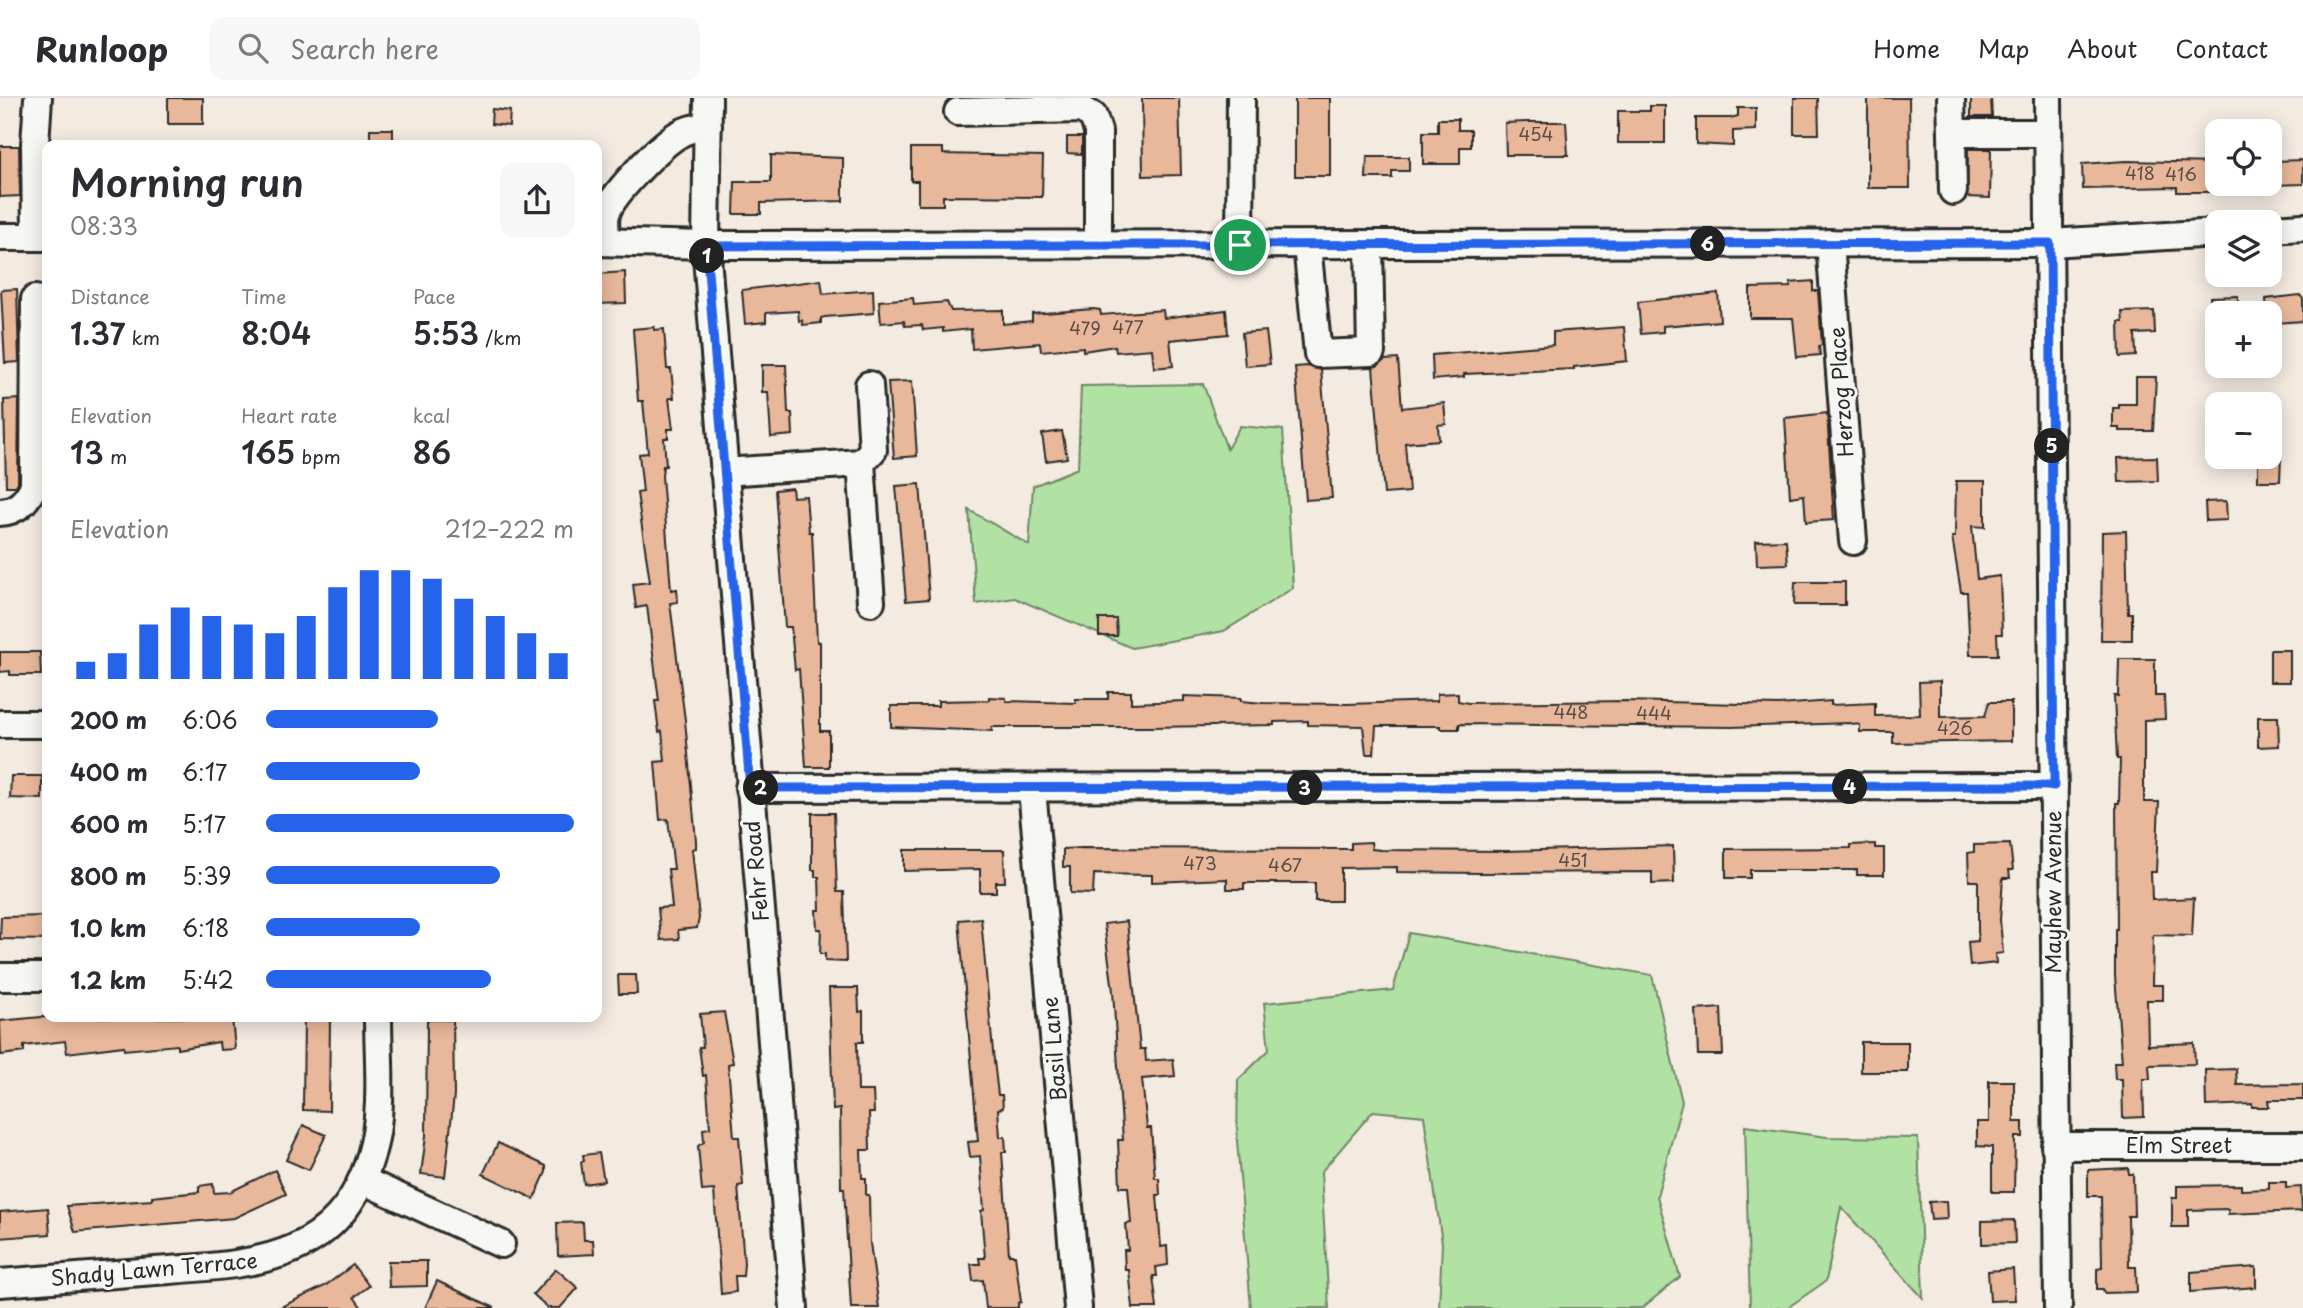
<!DOCTYPE html>
<html lang="en">
<head>
<meta charset="utf-8">
<style>
	body { margin:0; font-family:"Playpen Sans",sans-serif; background:#f7f7f7; color:#2b2b33; height:100vh; display:flex; flex-direction:column; font-size:26px; white-space:nowrap }
	* { box-sizing:border-box; margin:0 }
	p { font-size:23px; color:#7c7c81 }
	.icon { flex:none; width:38px; height:38px; fill:none; stroke:currentColor; stroke-width:2; stroke-linecap:round; stroke-linejoin:round }
	.map { position:relative; flex:1; overflow:hidden }
	.details { position:absolute; left:42px; top:42px; width:560px; height:882px; display:flex; flex-direction:column; background:#fff; border-radius:14px; box-shadow:0 4px 18px #0003 }
	.details>* { flex:none }
	.controls { position:absolute; left:2205px; top:21px; display:grid; gap:14px }
	.controls a { display:grid; place-items:center; width:77px; height:77px; border-radius:14px; background:#fff; box-shadow:0 4px 18px #0003; font-size:35px }
	.pin { position:absolute; display:grid; place-items:center; width:60px; height:60px; color:#fff; margin:-30px; border:4px solid #fff; border-radius:50%; box-shadow:0 2px 7px #0007 }
	.km { position:absolute; width:35px; height:35px; margin:-18px; border-radius:50%; background:#222; color:#fff; font-size:19px; line-height:35px; text-align:center }
	.round { display:grid; place-items:center; flex:none; width:74px; height:74px; border-radius:14px; background:#f7f7f7 }
	.headline { display:flex; align-items:center; justify-content:space-between; height:119px; padding:0 28px }
	h1 { font-size:38px; font-weight:600; line-height:52px }
	.stats { display:grid; grid-template-columns:repeat(3,1fr); gap:10px; height:119px; padding:7px 28px }
	.stats div { display:grid; align-content:center }
	.stats b { font-size:30px; font-weight:600 }
	.stats small { font-size:19px; font-weight:400 }
	.stats p { font-size:19px }
	.chart { height:196px; padding:14px 28px }
	.chart p { display:flex; justify-content:space-between }
	.chart svg { width:100%; height:126px; margin-top:7px; stroke:#2563eb; stroke-width:6 }
	ul { padding:0 28px; list-style:none; font-size:23px }
	li { display:grid; grid-template-columns:112px 84px 1fr; align-items:center; height:52px }
	li i { height:18px; border-radius:9px; background:#2563eb }
	header { display:flex; align-items:center; gap:42px; box-sizing:border-box; height:98px; padding:0 35px; background:#fff; border-bottom:2px solid #e1e1e2 }
	header strong { font-size:33px }
	nav { display:flex; gap:38px; margin-inline-start:auto; font-size:24px }
	.search { width:490px; height:63px; background:#f7f7f7; display:flex; align-items:center; gap:18px; box-sizing:border-box; padding:0 24px; border-radius:14px; color:#7c7c81; font-size:26px }
	.map>svg:first-child { display:block }
	.green { fill:#b1e2a3; stroke:#6e8667; stroke-width:2 }
	.building { fill:#e9b89a; stroke:#2b2b2b; stroke-width:2 }
	.lines { fill:none; stroke-linecap:round; stroke-linejoin:round }
	.minor-casing { stroke:#2b2b2b; stroke-width:32 }
	.minor { stroke:#f6f6f2; stroke-width:26 }
	.route-casing { stroke:#fff; stroke-width:14 }
	.route { stroke:#2563eb; stroke-width:9 }
	.labels { text-anchor:middle; stroke-width:6; stroke-linejoin:round; paint-order:stroke }
	.number-label { font-size:18px; fill:#5a4e47 }
	.street-label { font-size:21px; fill:#2b2b2b; stroke:#f6f6f2 }
</style>
</head>
<body>
<header>
<strong>Runloop</strong>
<div class="search"><svg class="icon" aria-label="search" viewBox="0 0 24 24"><circle cx="10" cy="10" r="6"/><path d="M15 15l6 6"/></svg>Search here</div>
<nav><a>Home</a><a>Map</a><a>About</a><a>Contact</a></nav>
</header>
<div class="map">
<svg width="2303" height="1210" viewBox="0 0 2303 1210">
	<rect width="100%" height="100%" fill="#f3eae0"/>
	<filter id="ink" filterUnits="userSpaceOnUse"><feTurbulence type="fractalNoise" baseFrequency=".0143" numOctaves="2"/><feDisplacementMap in="SourceGraphic" scale="14" xChannelSelector="R" yChannelSelector="G"/><feConvolveMatrix kernelMatrix="1 2 1 2 8 2 1 2 1" color-interpolation-filters="sRGB"/></filter>
	<g filter="url(#ink)">
		<!-- green -->
		<g class="green">
			<polygon points="1203,286 1227,351 1240,328 1283,332 1293,490 1224,533 1132,550 1015,500 976,506 969,412 1029,447 1033,388 1078,370 1081,288"/>
			<polygon points="1409,835 1652,877 1682,1004 1657,1098 1680,1179 1642,1210 1439,1210 1442,1145 1424,1018 1373,1013 1321,1074 1329,1210 1251,1210 1237,1043 1238,982 1269,952 1264,905 1393,892"/>
			<polygon points="1745,1028 1827,1039 1918,1040 1923,1200 1841,1109 1826,1183 1787,1210 1750,1210"/>
		</g>
		<!-- building -->
		<g class="building">
			<rect x="168" y="0" width="35" height="26"/>
			<polygon points="1142,0 1179,0 1181,77 1143,78"/>
			<rect x="1295" y="0" width="35" height="78"/>
			<polygon points="1794,0 1818,0 1819,36 1794,36"/>
			<polygon points="1868,0 1909,0 1910,90 1868,90"/>
			<polygon points="1971,0 1991,0 1992,19 1971,19"/>
			<polygon points="1650,8 1665,8 1665,45 1618,45 1618,13 1650,13"/>
			<polygon points="1738,10 1756,10 1756,32 1733,33 1733,48 1696,46 1696,20 1730,20 1738,18"/>
			<polygon points="492,11 510,13 509,28 491,26"/>
			<polygon points="1438,21 1458,21 1458,32 1471,32 1471,49 1460,49 1460,66 1423,66 1423,34 1438,34"/>
			<polygon points="1526,24 1566,24 1568,57 1506,57 1505,25"/>
			<rect x="370" y="31" width="23" height="16"/>
			<polygon points="1067,39 1082,39 1082,56 1067,55"/>
			<polygon points="0,48 19,48 20,98 0,99"/>
			<polygon points="911,50 943,50 943,56 1043,58 1042,99 943,98 943,107 918,107 918,83 911,83"/>
			<polygon points="1968,51 1991,51 1990,100 1967,99"/>
			<polygon points="771,57 843,60 843,103 761,105 761,116 734,116 735,84 771,84"/>
			<polygon points="1367,59 1409,59 1409,73 1392,73 1392,80 1366,80"/>
			<polygon points="2303,62 2303,86 2270,87 2270,63"/>
			<polygon points="2126,63 2217,65 2217,94 2177,94 2177,89 2083,91 2082,66"/>
			<polygon points="625,174 626,205 597,206 597,176"/>
			<polygon points="821,182 823,196 873,192 874,215 825,219 821,220 821,225 803,227 802,222 799,223 798,213 766,215 766,224 745,226 742,192"/>
			<polygon points="1813,183 1813,193 1818,193 1822,247 1819,248 1820,257 1797,259 1793,220 1750,220 1750,190 1791,189 1790,185"/>
			<polygon points="17,191 19,264 5,265 1,192"/>
			<polygon points="1718,195 1720,223 1663,228 1663,234 1641,236 1638,204"/>
			<polygon points="2300,197 2303,201 2303,223 2275,225 2275,218 2267,215 2266,201"/>
			<polygon points="2238,198 2238,215 2211,215 2210,199"/>
			<polygon points="913,200 914,207 947,204 951,213 1003,212 1003,226 1032,223 1032,216 1093,211 1100,212 1101,217 1163,212 1164,220 1226,212 1228,236 1170,242 1173,268 1154,270 1152,251 1116,254 1115,248 1083,253 1083,249 1041,253 1040,245 972,251 971,231 943,234 943,230 923,232 922,227 905,228 904,223 881,225 879,203"/>
			<polygon points="2154,213 2155,235 2135,236 2136,258 2120,259 2119,224 2123,224 2122,214"/>
			<polygon points="654,229 654,232 664,231 667,271 671,271 674,300 669,300 673,331 668,331 668,340 664,340 666,368 663,368 662,378 671,492 677,491 678,504 670,505 685,622 696,743 696,750 692,751 699,820 697,830 678,832 679,841 661,842 658,810 672,809 668,771 674,771 668,721 660,722 655,664 665,663 662,633 659,634 655,603 659,603 647,508 636,510 633,486 650,484 637,395 643,394 639,356 648,355 643,303 638,303 633,231"/>
			<polygon points="1624,229 1627,263 1574,269 1574,271 1464,276 1464,279 1433,282 1432,257 1553,247 1553,234"/>
			<polygon points="1266,233 1270,266 1245,268 1242,235"/>
			<polygon points="1398,261 1402,310 1444,305 1446,326 1438,327 1439,342 1405,345 1409,394 1384,396 1373,269 1385,262"/>
			<polygon points="762,267 786,267 788,315 792,315 793,337 771,339 768,294 762,294"/>
			<polygon points="1308,268 1321,272 1332,400 1306,402 1295,269"/>
			<polygon points="2136,279 2156,279 2153,333 2119,333 2119,330 2113,330 2113,310 2119,310 2119,306 2136,306"/>
			<polygon points="912,283 917,358 894,360 888,284"/>
			<polygon points="19,301 18,384 16,388 6,388 4,302"/>
			<polygon points="1827,315 1834,422 1806,424 1804,397 1790,399 1785,320"/>
			<polygon points="1062,333 1067,360 1046,363 1042,336"/>
			<polygon points="2157,359 2158,383 2119,384 2118,360"/>
			<polygon points="2258,359 2281,359 2280,383 2258,383"/>
			<polygon points="1956,383 1985,383 1985,429 1972,428 1977,481 2000,478 2002,536 1997,536 1998,557 1970,557 1967,494 1961,494 1952,439 1955,439"/>
			<polygon points="920,386 929,501 906,503 896,388"/>
			<polygon points="792,390 793,399 806,398 809,434 812,434 817,544 820,544 820,633 829,633 829,669 806,669 799,571 795,572 791,529 785,529 775,392"/>
			<polygon points="2226,403 2227,422 2206,423 2205,404"/>
			<polygon points="2126,433 2128,515 2132,515 2132,542 2101,542 2102,434"/>
			<polygon points="1786,442 1788,466 1757,467 1756,443"/>
			<polygon points="1795,484 1845,484 1845,507 1794,507"/>
			<polygon points="1099,521 1116,521 1117,538 1099,538"/>
			<rect x="2270" y="552" width="20" height="32"/>
			<polygon points="0,554 40,554 41,577 10,577 10,573 0,574"/>
			<polygon points="2119,561 2155,561 2155,598 2164,598 2165,621 2144,622 2144,704 2159,704 2156,774 2151,774 2152,802 2194,800 2192,838 2153,837 2152,887 2163,887 2163,902 2147,902 2148,947 2194,945 2195,966 2149,967 2150,981 2143,981 2144,1019 2123,1020 2122,981 2115,981 2114,964 2122,964 2115,878 2115,831 2117,831 2116,705 2119,705 2120,661 2117,661 2114,598 2118,598"/>
			<polygon points="1940,583 1940,619 1985,618 1989,604 2011,604 2011,643 1893,645 1893,634 1860,634 1860,627 1849,625 1732,629 1459,626 1459,631 1440,631 1440,628 1376,628 1374,656 1366,656 1363,628 1308,627 1308,623 1274,624 1274,627 1150,629 992,629 992,633 891,629 891,608 938,608 938,603 989,602 989,599 1006,600 1006,603 1076,605 1075,601 1108,601 1108,594 1131,594 1131,605 1184,603 1184,598 1241,600 1241,603 1263,605 1348,606 1437,603 1437,596 1458,595 1458,603 1468,605 1626,603 1779,607 1831,603 1831,607 1875,605 1875,618 1920,617 1919,584"/>
			<polygon points="2258,619 2278,619 2279,648 2258,649"/>
			<polygon points="11,678 42,678 42,701 10,700"/>
			<polygon points="812,715 834,715 837,794 844,794 846,864 825,863 825,856 820,856 821,831 817,831 816,812 820,812 819,779 815,779 815,772 812,772"/>
			<polygon points="1371,744 1372,751 1381,752 1506,753 1673,748 1674,785 1652,786 1652,774 1481,775 1397,774 1397,769 1341,770 1341,803 1315,803 1315,785 1244,785 1244,791 1227,791 1227,781 1152,784 1152,777 1094,776 1093,796 1070,795 1070,769 1063,769 1063,751 1082,750 1348,751 1351,751 1351,745"/>
			<polygon points="1875,746 1875,750 1884,750 1884,777 1857,777 1857,772 1750,772 1750,780 1726,780 1726,751 1851,750 1851,747"/>
			<polygon points="2010,746 2013,772 2009,772 2010,780 2003,780 2000,822 2003,855 1995,856 1996,865 1970,868 1968,844 1978,843 1978,783 1969,783 1968,755 1974,754 1974,747"/>
			<polygon points="904,752 1004,752 1005,784 996,784 996,794 980,794 980,771 904,773"/>
			<polygon points="47,818 47,842 0,841 1,819"/>
			<polygon points="981,820 993,954 998,997 1002,997 1003,1010 998,1011 1000,1039 1005,1039 1006,1054 1002,1054 1009,1157 1015,1157 1021,1204 1018,1205 1018,1210 986,1210 983,1182 973,1183 971,1166 980,1166 979,1160 985,1160 981,1113 984,1112 980,1058 970,1059 968,1044 978,1043 959,822"/>
			<polygon points="1127,823 1140,951 1145,951 1146,963 1173,961 1175,978 1142,981 1147,1030 1151,1030 1155,1080 1159,1080 1160,1097 1157,1097 1161,1149 1167,1148 1168,1167 1156,1169 1157,1178 1153,1178 1157,1210 1133,1210 1129,1172 1125,1172 1124,1152 1128,1152 1126,1126 1131,1125 1128,1089 1120,1089 1118,1042 1123,1042 1121,1014 1113,893 1104,826"/>
			<polygon points="618,877 636,877 637,896 619,896"/>
			<polygon points="829,890 858,890 859,914 863,913 863,944 857,944 858,993 873,993 874,1015 869,1015 870,1052 861,1052 862,1080 866,1080 866,1097 869,1097 870,1145 879,1210 851,1210 844,1090 841,1090 840,1011 833,1012"/>
			<polygon points="1721,910 1723,957 1698,957 1696,912"/>
			<polygon points="724,914 733,965 728,966 734,1039 739,1039 743,1087 738,1088 744,1165 743,1178 735,1178 736,1194 721,1196 714,1092 702,1093 698,1048 704,1044 703,1031 710,1030 706,977 703,978 699,949 703,949 700,916"/>
			<polygon points="41,919 232,920 235,951 220,952 219,944 177,951 177,947 124,952 124,948 67,955 65,943 24,948 24,954 1,957 0,923"/>
			<polygon points="304,919 330,919 329,1013 303,1012"/>
			<polygon points="427,922 453,922 454,997 445,1079 421,1076 426,1038"/>
			<rect x="1861" y="944" width="47" height="30"/>
			<polygon points="2236,971 2237,987 2303,986 2303,1002 2268,1002 2269,1009 2252,1009 2252,1006 2206,1008 2205,972"/>
			<polygon points="1989,983 2014,983 2014,1024 2023,1024 2023,1039 2015,1039 2014,1094 1992,1094 1992,1049 1977,1048 1977,1024 1989,1024"/>
			<polygon points="303,1027 326,1037 309,1072 286,1062"/>
			<polygon points="498,1045 546,1068 546,1074 534,1101 483,1076"/>
			<polygon points="599,1055 604,1083 584,1086 581,1064 584,1063 583,1057"/>
			<polygon points="2128,1070 2129,1076 2133,1076 2134,1118 2128,1118 2129,1169 2136,1169 2137,1194 2104,1195 2103,1191 2097,1191 2097,1171 2102,1170 2101,1098 2088,1098 2088,1072"/>
			<polygon points="275,1072 286,1096 234,1120 75,1134 67,1108 152,1102 152,1099 199,1094 199,1088 213,1086 214,1095 230,1094"/>
			<polygon points="2269,1084 2286,1084 2286,1090 2301,1089 2302,1113 2228,1116 2228,1111 2188,1112 2188,1129 2172,1129 2172,1100 2177,1100 2177,1088 2241,1087 2241,1092 2269,1091"/>
			<polygon points="1946,1103 1947,1121 1931,1122 1929,1104"/>
			<polygon points="48,1110 50,1136 0,1140 0,1114"/>
			<polygon points="2014,1122 2015,1145 1982,1146 1982,1123"/>
			<polygon points="583,1124 584,1142 593,1142 594,1156 558,1158 557,1125"/>
			<polygon points="388,1163 427,1163 427,1188 389,1189"/>
			<polygon points="353,1167 369,1188 354,1199 362,1210 279,1210 325,1188"/>
			<polygon points="2256,1169 2256,1189 2191,1194 2191,1174"/>
			<polygon points="556,1171 578,1190 560,1210 548,1210 533,1196"/>
			<polygon points="2013,1171 2015,1202 1990,1203 1988,1173"/>
			<polygon points="437,1183 495,1210 425,1210"/>
		</g>
		<g class="lines">
			<defs>
				<g id="minor">
					<polyline points="708,0 706,147 794,1210"/>
					<polyline points="1951,0 1952,35 2048,35"/>
					<polyline points="2048,0 2058,1210"/>
					<polyline points="958,14 1081,11 1093,18 1098,33 1098,147"/>
					<polyline points="1952,35 1953,93"/>
					<polyline points="2270,131 2303,129"/>
					<polyline points="0,139 47,139"/>
					<polyline points="36,139 35,46 38,0"/>
					<polyline points="597,144 706,147 2050,145 2217,135"/>
					<path d="M606 144C606 136 604 124 606 116 611 97 659 49 676 38 686 31 696 30 708 28"/>
					<polyline points="1830,145 1853,443"/>
					<polyline points="1240,147 1241,0"/>
					<polyline points="1307,147 1318,256 1371,254 1369,147"/>
					<polyline points="869,287 873,352 861,365 871,504"/>
					<polyline points="724,374 861,365"/>
					<path d="M0 414C18 413 26 403 34 388L35 201"/>
					<polyline points="0,626 47,626"/>
					<polyline points="749,690 2054,688"/>
					<polyline points="1032,691 1078,1210"/>
					<polyline points="0,879 47,879"/>
					<polyline points="2055,1048 2303,1048"/>
					<polyline points="362,1082 501,1146"/>
					<path d="M0 1185C52 1181 103 1177 155 1173 249 1166 338 1167 371 1057 384 1014 378 963 378 919"/>
				</g>
			</defs>
			<!-- minor casing -->
			<use href="#minor" class="minor-casing"/>
			<!-- minor -->
			<use href="#minor" class="minor"/>
		</g>
	</g>
	<g class="lines" filter="url(#ink)">
		<defs>
			<polygon id="route" points="2050,145 2054,688 750,690 706,148"/>
		</defs>
		<!-- route casing -->
		<use href="#route" class="route-casing"/>
		<!-- route -->
		<use href="#route" class="route"/>
	</g>
	<g class="labels">
		<!-- number labels -->
		<g class="number-label">
			<text x="1536" y="43">454</text>
			<text x="2140" y="82">418</text>
			<text x="2181" y="83">416</text>
			<text x="1128" y="236">477</text>
			<text x="1085" y="237">479</text>
			<text x="1571" y="621">448</text>
			<text x="1654" y="622">444</text>
			<text x="1955" y="637">426</text>
			<text x="1573" y="769">451</text>
			<text x="1200" y="772">473</text>
			<text x="1285" y="774">467</text>
		</g>
		<!-- street labels -->
		<g class="street-label">
			<text transform="translate(1842 294) rotate(-94)" y="7">Herzog Place</text>
			<text transform="translate(757 773) rotate(-95)" y="7">Fehr Road</text>
			<text transform="translate(2054 794) rotate(-90)" y="7">Mayhew Avenue</text>
			<text transform="translate(1055 951) rotate(-95)" y="7">Basil Lane</text>
			<text x="2179" y="1055">Elm Street</text>
			<text transform="translate(154 1172) rotate(-5)" y="7">Shady Lawn Terrace</text>
		</g>
	</g>
</svg>
<div class="controls">
<a><svg class="icon" aria-label="locate" viewBox="0 0 24 24"><circle cx="12" cy="12" r="6"/><path d="M12 2v4M12 18v4M2 12h4M18 12h4"/></svg></a>
<a><svg class="icon" aria-label="layers" viewBox="0 0 24 24"><path d="M12 4l9 5-9 5-9-5zM3 14l9 5 9-5"/></svg></a>
<a>+</a>
<a>−</a>
</div>
<div class="pin" style="left:1240px;top:147px;background:#1e9e55"><svg class="icon" aria-label="arrive" viewBox="0 0 24 24"><path d="M6 21V4h12l-3 4 3 4H6"/></svg></div>
<b class="km" style="left:707px;top:158px">1</b>
<b class="km" style="left:761px;top:690px">2</b>
<b class="km" style="left:1305px;top:690px">3</b>
<b class="km" style="left:1850px;top:689px">4</b>
<b class="km" style="left:2052px;top:348px">5</b>
<b class="km" style="left:1708px;top:146px">6</b>
<section class="details">
<div class="headline"><div><h1>Morning run</h1><p>08:33</p></div><a class="round"><svg class="icon" aria-label="share" viewBox="0 0 24 24"><path d="M12 15V3M7 8l5-5 5 5M5 13v7h14v-7"/></svg></a></div>
<div class="stats">
<div><p>Distance</p><b>1.37<small> km</small></b></div>
<div><p>Time</p><b>8:04</b></div>
<div><p>Pace</p><b>5:53<small> /km</small></b></div>
</div>
<div class="stats">
<div><p>Elevation</p><b>13<small> m</small></b></div>
<div><p>Heart rate</p><b>165<small> bpm</small></b></div>
<div><p>kcal</p><b>86</b></div>
</div>
<div class="chart"><p><span>Elevation</span>212–222 m</p>
<svg viewBox="0 0 160 44" preserveAspectRatio="none"><path d="M5 44V38M15 44V35M25 44V25M35 44V19M45 44V22M55 44V25M65 44V28M75 44V22M85 44V12M95 44V6M105 44V6M115 44V9M125 44V16M135 44V22M145 44V28M155 44V35"/></svg>
</div>
<ul>
<li><b>200 m</b>6:06<i style="width:56%"></i></li>
<li><b>400 m</b>6:17<i style="width:50%"></i></li>
<li><b>600 m</b>5:17<i style="width:100%"></i></li>
<li><b>800 m</b>5:39<i style="width:76%"></i></li>
<li><b>1.0 km</b>6:18<i style="width:50%"></i></li>
<li><b>1.2 km</b>5:42<i style="width:73%"></i></li>
</ul>
</section>
</div>
</body>
</html>
